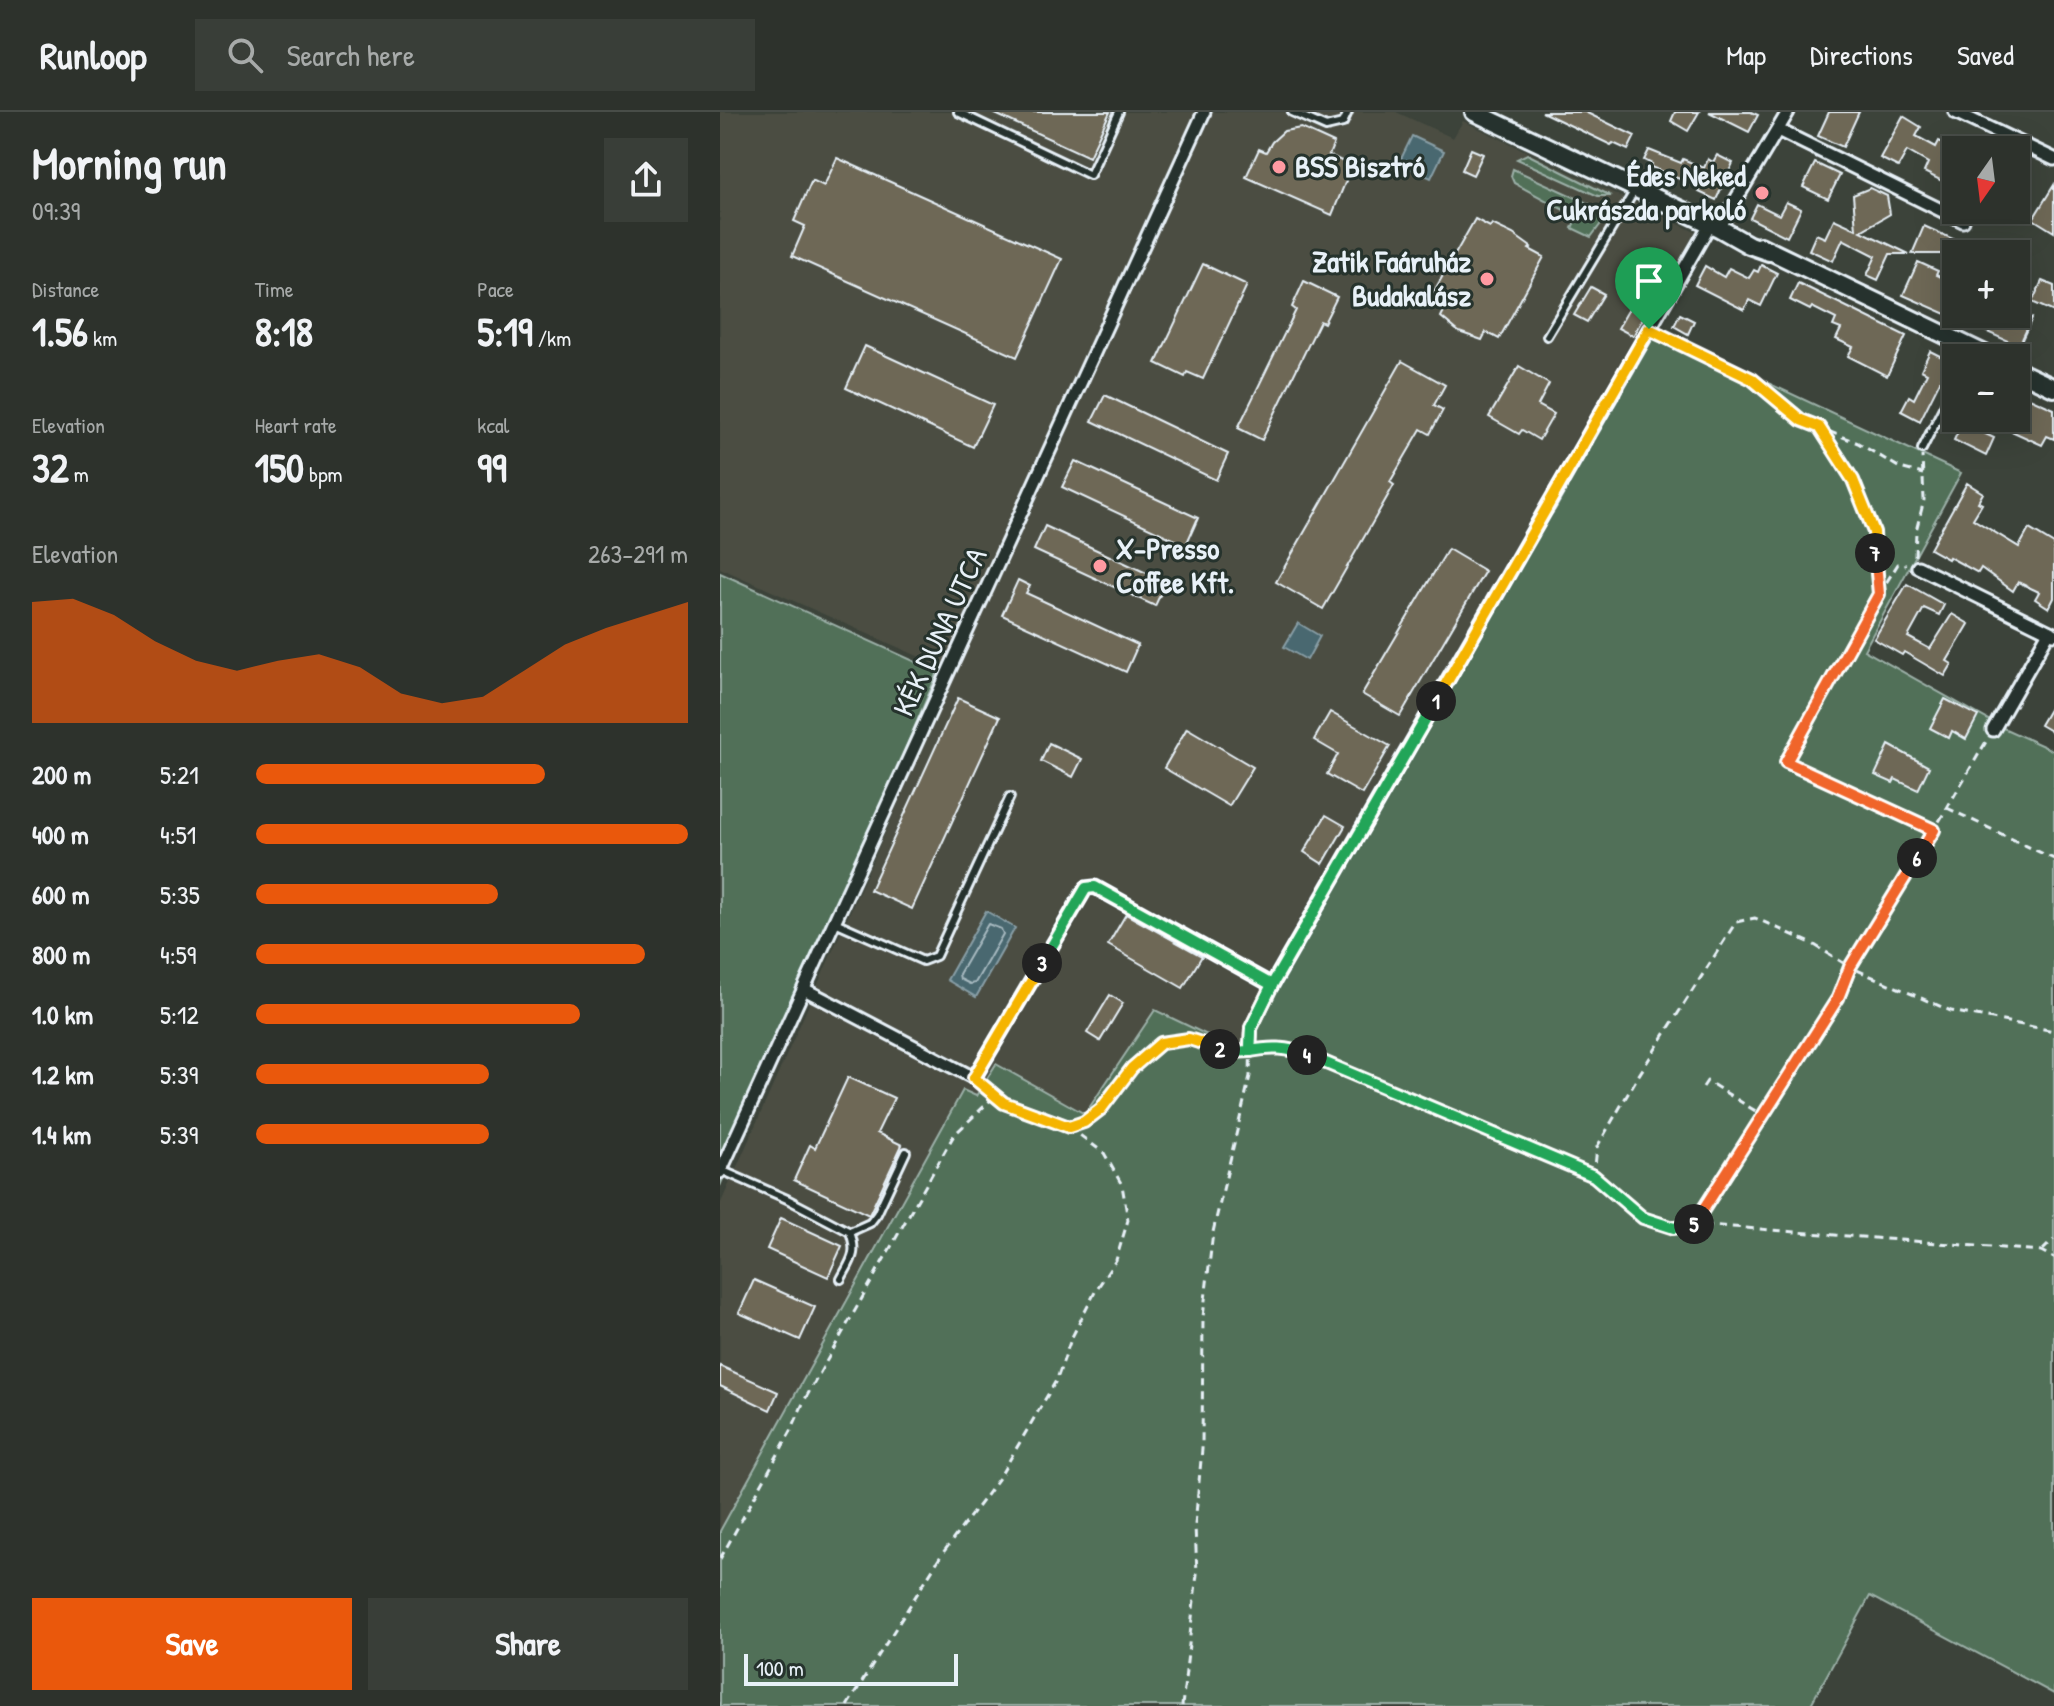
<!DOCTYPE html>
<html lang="en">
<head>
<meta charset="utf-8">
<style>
	body { margin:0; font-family:"Patrick Hand",sans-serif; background:#393e38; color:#f1f3f6; height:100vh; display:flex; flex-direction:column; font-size:30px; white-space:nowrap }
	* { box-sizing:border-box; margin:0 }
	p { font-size:26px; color:#a7aaa9 }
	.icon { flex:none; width:44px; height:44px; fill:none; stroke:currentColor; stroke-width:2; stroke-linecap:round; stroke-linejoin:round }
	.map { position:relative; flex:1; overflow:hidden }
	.drawer { display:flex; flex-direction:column; background:#2d322c; width:720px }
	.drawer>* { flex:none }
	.needle { width:52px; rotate:194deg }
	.controls { position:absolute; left:1222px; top:24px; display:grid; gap:16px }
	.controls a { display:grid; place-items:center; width:88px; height:88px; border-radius:0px; background:#2d322c; box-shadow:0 8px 32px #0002,0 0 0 2px #484d48; font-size:40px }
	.scale { position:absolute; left:24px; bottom:20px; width:214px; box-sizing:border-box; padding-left:8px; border:4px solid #e8f1f8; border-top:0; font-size:22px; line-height:28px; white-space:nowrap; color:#e8f1f8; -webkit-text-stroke:6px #26332d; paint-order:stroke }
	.pin { position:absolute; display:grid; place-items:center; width:68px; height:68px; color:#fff; margin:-82px -34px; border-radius:50% 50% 50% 0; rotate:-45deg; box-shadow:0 0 8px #0007 }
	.pin .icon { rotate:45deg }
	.km { position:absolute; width:40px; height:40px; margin:-20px; border-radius:50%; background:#222; color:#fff; font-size:22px; line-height:40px; text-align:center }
	.round { display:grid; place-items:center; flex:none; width:84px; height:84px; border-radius:0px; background:#393e38 }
	.overview { display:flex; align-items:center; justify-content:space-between; height:136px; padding:0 32px }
	h1 { font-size:44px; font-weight:700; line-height:60px }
	.stats { display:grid; grid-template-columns:repeat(3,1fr); gap:12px; height:136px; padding:8px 32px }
	.stats div { display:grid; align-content:center }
	.stats b { font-size:40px; font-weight:700 }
	.stats small { font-size:22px; font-weight:400 }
	.stats p { font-size:22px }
	.chart { height:224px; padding:16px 32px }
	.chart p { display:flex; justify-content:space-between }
	.chart svg { width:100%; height:144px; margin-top:8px; fill:#ea580c; opacity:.7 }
	.primary-button { display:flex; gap:16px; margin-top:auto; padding:16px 32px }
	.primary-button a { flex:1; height:92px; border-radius:0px; background:#ea580c; color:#fff; font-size:32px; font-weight:700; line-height:92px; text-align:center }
	.primary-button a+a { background:#393e38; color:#f1f3f6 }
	ul { padding:0 32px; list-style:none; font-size:26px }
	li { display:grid; grid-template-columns:128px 96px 1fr; align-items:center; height:60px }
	li i { height:20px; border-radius:10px; background:#ea580c }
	header { display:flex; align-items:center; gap:48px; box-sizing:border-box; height:112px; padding:0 40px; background:#2d322c; border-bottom:2px solid #484d48 }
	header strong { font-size:38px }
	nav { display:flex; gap:44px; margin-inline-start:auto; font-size:28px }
	.search { width:560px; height:72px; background:#393e38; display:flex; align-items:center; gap:20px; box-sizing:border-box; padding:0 28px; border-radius:0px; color:#a7aaa9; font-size:30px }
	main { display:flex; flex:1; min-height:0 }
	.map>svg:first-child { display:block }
	.built { fill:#4b4e43 }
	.green { fill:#517059; stroke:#9cb0a8; stroke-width:2 }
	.water { fill:#48676f; stroke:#889ea6; stroke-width:2 }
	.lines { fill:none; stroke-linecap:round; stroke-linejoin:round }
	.shore { stroke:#a8bac1; stroke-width:2 }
	.building { fill:#6e6857; stroke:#e8f1f8; stroke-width:2 }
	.service-casing { stroke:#e8f1f8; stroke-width:12 }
	.minor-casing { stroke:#e8f1f8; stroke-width:17 }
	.secondary-casing { stroke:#e8f1f8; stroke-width:22 }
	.path { stroke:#e8f1f8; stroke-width:3; stroke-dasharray:8 6; stroke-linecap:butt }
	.service { stroke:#26332d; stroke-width:6 }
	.minor { stroke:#26332d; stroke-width:11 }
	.secondary { stroke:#26332d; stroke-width:16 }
	.split-1-casing { stroke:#fff; stroke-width:16 }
	.split-2-casing { stroke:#fff; stroke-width:16 }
	.split-3-casing { stroke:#fff; stroke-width:16 }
	.split-4-casing { stroke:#fff; stroke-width:16 }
	.split-5-casing { stroke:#fff; stroke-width:16 }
	.split-6-casing { stroke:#fff; stroke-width:16 }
	.split-7-casing { stroke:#fff; stroke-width:16 }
	.split-8-casing { stroke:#fff; stroke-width:16 }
	.split-1 { stroke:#f5b400; stroke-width:10 }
	.split-2 { stroke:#22a559; stroke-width:10 }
	.split-3 { stroke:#f5b400; stroke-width:10 }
	.split-4 { stroke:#22a559; stroke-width:10 }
	.split-5 { stroke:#22a559; stroke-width:10 }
	.split-6 { stroke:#f0652b; stroke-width:10 }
	.split-7 { stroke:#f0652b; stroke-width:10 }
	.split-8 { stroke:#f5b400; stroke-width:10 }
	.poi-dot { fill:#ff9aa2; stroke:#26332d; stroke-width:3 }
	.labels { text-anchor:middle; stroke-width:6; stroke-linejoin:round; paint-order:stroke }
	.poi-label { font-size:30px; font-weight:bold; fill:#e8f1f8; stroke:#26332d; text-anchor:start }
	.street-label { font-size:30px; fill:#e8f1f8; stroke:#26332d }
</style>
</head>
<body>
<header>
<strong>Runloop</strong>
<div class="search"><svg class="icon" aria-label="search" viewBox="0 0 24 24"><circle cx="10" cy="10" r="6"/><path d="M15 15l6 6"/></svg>Search here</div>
<nav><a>Map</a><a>Directions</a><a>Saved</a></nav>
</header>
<main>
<section class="drawer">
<div class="overview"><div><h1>Morning run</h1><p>09:39</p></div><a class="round"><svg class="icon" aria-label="share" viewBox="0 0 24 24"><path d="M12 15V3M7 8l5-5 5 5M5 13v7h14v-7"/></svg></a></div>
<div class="stats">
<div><p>Distance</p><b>1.56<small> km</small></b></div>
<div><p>Time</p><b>8:18</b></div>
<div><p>Pace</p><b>5:19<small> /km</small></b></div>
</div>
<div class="stats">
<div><p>Elevation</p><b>32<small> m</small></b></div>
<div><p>Heart rate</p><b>150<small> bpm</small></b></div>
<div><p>kcal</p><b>99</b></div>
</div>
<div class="chart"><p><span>Elevation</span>263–291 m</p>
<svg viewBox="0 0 160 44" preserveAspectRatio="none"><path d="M0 44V7L10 6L20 11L30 19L40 25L50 28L60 25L70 23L80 27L90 35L100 38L110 36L120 28L130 20L140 15L150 11L160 7V44z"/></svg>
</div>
<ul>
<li><b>200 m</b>5:21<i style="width:67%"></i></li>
<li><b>400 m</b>4:51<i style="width:100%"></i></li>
<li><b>600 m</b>5:35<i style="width:56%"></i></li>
<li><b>800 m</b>4:59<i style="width:90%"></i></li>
<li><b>1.0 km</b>5:12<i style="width:75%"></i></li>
<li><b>1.2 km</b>5:39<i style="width:54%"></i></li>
<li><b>1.4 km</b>5:39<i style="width:54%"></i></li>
</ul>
<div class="primary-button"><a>Save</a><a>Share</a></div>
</section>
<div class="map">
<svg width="1334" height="1594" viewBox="0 0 1334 1594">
	<rect width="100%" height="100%" fill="#3c433a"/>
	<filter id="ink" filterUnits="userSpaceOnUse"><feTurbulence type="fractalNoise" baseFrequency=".0125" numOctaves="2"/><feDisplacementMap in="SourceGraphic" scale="16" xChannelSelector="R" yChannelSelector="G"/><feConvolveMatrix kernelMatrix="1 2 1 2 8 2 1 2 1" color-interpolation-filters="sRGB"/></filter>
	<g filter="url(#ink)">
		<!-- built -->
		<polygon class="built" points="0,0 676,0 733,26 743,9 975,120 813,408 522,942 365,1003 277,953 256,984 243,979 0,1419 0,1093 236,561 0,456"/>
		<!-- green -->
		<g class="green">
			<polygon points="807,42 891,84 878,84 797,47"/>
			<polygon points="793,57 889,101 871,125 852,116 857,105 794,71 791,64"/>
			<polygon points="930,226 954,234 956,228 1241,361 1144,538 1281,615 1334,639 1334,1582 1150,1484 1090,1594 0,1594 0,1419 243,978 256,984 276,952 365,1002 435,898 506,932 520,936 819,417 835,398"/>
			<polygon points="0,461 218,560 0,1074"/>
		</g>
		<!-- water -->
		<g class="water">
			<polygon points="692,24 724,39 711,66 679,51"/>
			<polygon points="578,511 600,524 587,548 564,535"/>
			<polygon points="266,799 295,816 256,885 227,868"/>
		</g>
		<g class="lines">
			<!-- shore -->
			<polygon class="shore" points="268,812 281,817 283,822 255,871 250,872 240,867 239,862"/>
		</g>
		<!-- building -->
		<g class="building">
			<polygon points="271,0 390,0 369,45"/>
			<polygon points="822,0 865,0 915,24 908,38 893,31 891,33"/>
			<polygon points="955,0 979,0 968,19 951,9"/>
			<polygon points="989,0 1031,0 1038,3 1029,20"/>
			<polygon points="1109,0 1139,0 1123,35 1098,24"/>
			<polygon points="1183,4 1201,15 1196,24 1216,35 1219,29 1236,37 1236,52 1226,71 1204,60 1208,51 1187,39 1178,55 1160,46"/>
			<polygon points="581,16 614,31 609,43 632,54 612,103 526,65 539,37 546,40 552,30 564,19"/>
			<polygon points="751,37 763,42 753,63 742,58"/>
			<polygon points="929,38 961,51 963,47 984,56 988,47 993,50 997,43 1013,51 996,88 979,80 981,76 931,55 932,52 924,48"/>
			<polygon points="117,46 342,147 297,245 72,144 85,114 74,109 92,68 104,74"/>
			<polygon points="1095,51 1120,63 1108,87 1083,75"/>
			<polygon points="1334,73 1334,120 1313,107"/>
			<polygon points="1150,76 1167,84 1170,102 1141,119 1189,142 1170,142 1158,168 1147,163 1156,144 1123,127 1113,149 1089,138 1096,122 1105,126 1114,107 1136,117 1133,83"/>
			<polygon points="1066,90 1081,97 1067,125 1030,106 1037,92 1059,103"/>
			<polygon points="755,107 770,115 772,112 793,122 811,135 809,137 824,145 779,227 766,220 762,228 739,220 721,205 725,197 709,188"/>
			<polygon points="1204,114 1266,142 1192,142"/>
			<polygon points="1198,150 1218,159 1216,163 1236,172 1236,202 1296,202 1296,199 1312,206 1299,234 1183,183"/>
			<polygon points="483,152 527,173 483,267 467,260 465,265 436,251"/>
			<polygon points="1041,153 1057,161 1041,194 1029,188 1024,198 975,173 985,154 1004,165 1009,156 1029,166 1034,158 1038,160"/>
			<polygon points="930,160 945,168 913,224 898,216"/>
			<polygon points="584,169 617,185 604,211 600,209 542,328 518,316 576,198 572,195"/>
			<polygon points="1322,169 1334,174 1334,200 1312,190"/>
			<polygon points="1078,171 1186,224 1167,264 1128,244 1133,235 1116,227 1121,217 1113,214 1116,207 1092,195 1090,198 1070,188"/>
			<polygon points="871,175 884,182 867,210 854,203"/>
			<polygon points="960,202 974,209 968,222 954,214"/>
			<polygon points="145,234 273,293 253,335 126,276"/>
			<polygon points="1210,239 1230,249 1200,309 1181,299 1189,284 1194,287 1207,261 1201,258"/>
			<polygon points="682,249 725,273 714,293 723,298 710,322 701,317 670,370 674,373 603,497 556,470"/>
			<polygon points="799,254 829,272 818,293 834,302 819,328 802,318 799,322 769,305"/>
			<polygon points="1296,280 1334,297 1334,327 1327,324 1322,333 1263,306 1296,306"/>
			<polygon points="385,283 508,342 496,368 372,309"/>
			<polygon points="1242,311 1274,326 1266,344 1234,328"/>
			<polygon points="355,349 478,406 466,433 342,375"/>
			<polygon points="1247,371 1263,381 1258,390 1262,392 1253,407 1299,435 1309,417 1334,432 1334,486 1329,496 1315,487 1319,480 1298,470 1293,479 1261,456 1258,461 1229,445 1228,447 1210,437"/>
			<polygon points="325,414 446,470 435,494 314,438"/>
			<polygon points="728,437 765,459 680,604 642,582"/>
			<polygon points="298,468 310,474 306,481 418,533 406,560 282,503"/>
			<polygon points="1187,472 1224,493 1219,503 1204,496 1188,525 1210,537 1232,502 1249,512 1227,549 1232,552 1225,564 1184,540 1182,543 1154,527"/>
			<polygon points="238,586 280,605 192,797 150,778"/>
			<polygon points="1225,587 1258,604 1246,627 1232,619 1229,626 1210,616"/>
			<polygon points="1334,589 1334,621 1320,613"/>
			<polygon points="610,600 670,634 642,682 607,662 618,642 594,628"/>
			<polygon points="467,616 533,655 509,694 444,656"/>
			<polygon points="329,631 362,647 353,665 321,649"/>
			<polygon points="1169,633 1209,655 1198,678 1175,667 1173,671 1155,663"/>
			<polygon points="606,703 625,714 603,752 584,740"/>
			<polygon points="406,802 482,844 463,876 388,833"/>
			<polygon points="390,883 403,891 380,929 367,921"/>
			<polygon points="128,965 174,986 157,1021 182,1033 149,1103 74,1068 90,1033 95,1036"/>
			<polygon points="61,1106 122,1134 108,1165 47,1137"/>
			<polygon points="34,1168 95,1195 80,1228 19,1201"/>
			<polygon points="0,1254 58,1280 50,1298 0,1274"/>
		</g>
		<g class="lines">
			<defs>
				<g id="service">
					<polyline points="238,0 370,63 399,0"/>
					<polyline points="572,0 606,15 623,11 628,0"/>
					<polyline points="827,224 915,78"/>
					<polyline points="1202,337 1236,270"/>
					<polyline points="115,810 203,849 216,844 290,685"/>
					<path d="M1 1058 67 1087 130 1120C138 1142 131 1148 121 1167"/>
					<polyline points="130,1120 150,1111 157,1102 186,1040"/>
				</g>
				<g id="minor">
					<polyline points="1235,0 1334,47"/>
					<polyline points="1058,18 1243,109"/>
					<polyline points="999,116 1068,0"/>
					<polyline points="1198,455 1334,522"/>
					<polyline points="1273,618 1329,520"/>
					<polyline points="84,877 254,966 366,776 375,775 552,873 990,112"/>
					<polyline points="0,1060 484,0"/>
				</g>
				<g id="secondary">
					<polyline points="754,0 999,116 1029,133 1049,140"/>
					<polyline points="1040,134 1273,246"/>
					<polyline points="1296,258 1334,276"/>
				</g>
			</defs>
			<!-- service casing -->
			<use href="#service" class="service-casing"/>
			<!-- minor casing -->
			<use href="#minor" class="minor-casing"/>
			<!-- secondary casing -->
			<use href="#secondary" class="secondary-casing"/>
			<!-- path -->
			<g class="path">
				<polyline points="941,221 1032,267 1081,308 1138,331 1180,356 1203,362"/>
				<polyline points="1099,315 1133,368 1154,420 1159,482 1066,650 1214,718 1267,628"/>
				<polyline points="1195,444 1196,419 1204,388 1202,344"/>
				<polyline points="1159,482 1178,452 1186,453"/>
				<polyline points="1227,696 1334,747"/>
				<polyline points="1214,718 1130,855 1231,899 1334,919"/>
				<polyline points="983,975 987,969 1042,1003"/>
				<path d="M349 1015C393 1001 401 955 439 933 463 919 487 938 511 940 524 941 536 936 548 936 557 935 565 937 573 938L874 1064 923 1106 954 1116 974 1112 1321 1139 1334 1146"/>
				<polyline points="874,1064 877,1035 917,966 1016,810 1035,806 1093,832 1130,855 1118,886 974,1112"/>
				<polyline points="1323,1138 1334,1127"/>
				<polyline points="0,1447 71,1319 84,1289 234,1023 275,984"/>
				<polyline points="127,1594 222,1442 279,1366 337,1267 351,1227 376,1178 396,1148 408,1108 402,1073 384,1041 349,1015 284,991 264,974"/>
				<polyline points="462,1594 477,1462 475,1413 482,1337 483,1205 493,1120 530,964 531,916 547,883"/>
			</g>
			<!-- service -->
			<use href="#service" class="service"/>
			<!-- minor -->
			<use href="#minor" class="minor"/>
			<!-- secondary -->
			<use href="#secondary" class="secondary"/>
		</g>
	</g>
	<g class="lines" filter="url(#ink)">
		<defs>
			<polyline id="split-1" points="716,589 929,217"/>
			<polyline id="split-2" points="500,937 511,940 530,939 531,916 552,873 716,589"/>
			<polyline id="split-3" points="322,851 254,966 284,991 349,1015 364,1010 381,997 412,956 441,931 469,927 500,937"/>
			<path id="split-4" d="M322 851 366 776 375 775 552 873 531 916 530 939C550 935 567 935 587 943"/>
			<polyline id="split-5" points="587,943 874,1064 923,1106 954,1116 974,1112"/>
			<polyline id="split-6" points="974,1112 1118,886 1130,855 1197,746"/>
			<polyline id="split-7" points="1155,441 1159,482 1066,650 1214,718 1197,746"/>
			<polyline id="split-8" points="929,217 1032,267 1081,308 1099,315 1133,368 1154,420 1155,441"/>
		</defs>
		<!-- split-1 casing -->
		<use href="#split-1" class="split-1-casing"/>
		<!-- split-2 casing -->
		<use href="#split-2" class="split-2-casing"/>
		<!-- split-3 casing -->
		<use href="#split-3" class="split-3-casing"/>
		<!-- split-4 casing -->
		<use href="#split-4" class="split-4-casing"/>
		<!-- split-5 casing -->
		<use href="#split-5" class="split-5-casing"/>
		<!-- split-6 casing -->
		<use href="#split-6" class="split-6-casing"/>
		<!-- split-7 casing -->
		<use href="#split-7" class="split-7-casing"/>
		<!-- split-8 casing -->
		<use href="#split-8" class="split-8-casing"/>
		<!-- split-1 -->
		<use href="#split-1" class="split-1"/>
		<!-- split-2 -->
		<use href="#split-2" class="split-2"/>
		<!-- split-3 -->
		<use href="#split-3" class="split-3"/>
		<!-- split-4 -->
		<use href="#split-4" class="split-4"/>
		<!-- split-5 -->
		<use href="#split-5" class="split-5"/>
		<!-- split-6 -->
		<use href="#split-6" class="split-6"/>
		<!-- split-7 -->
		<use href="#split-7" class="split-7"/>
		<!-- split-8 -->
		<use href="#split-8" class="split-8"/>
	</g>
	<!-- markers -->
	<g class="poi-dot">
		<circle cx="559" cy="55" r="8"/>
		<circle cx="1042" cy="81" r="8"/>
		<circle cx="767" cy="167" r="8"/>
		<circle cx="380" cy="454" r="8"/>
	</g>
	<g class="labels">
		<!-- poi labels -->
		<g class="poi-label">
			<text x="575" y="65">BSS Bisztró</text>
			<text x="1026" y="74" text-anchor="end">Édes Neked<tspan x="1026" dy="34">Cukrászda parkoló</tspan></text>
			<text x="751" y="160" text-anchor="end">Zatik Faáruház<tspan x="751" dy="34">Budakalász</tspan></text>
			<text x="396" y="447">X-Presso<tspan x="396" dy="34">Coffee Kft.</tspan></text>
		</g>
		<!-- street labels -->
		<g class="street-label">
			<text transform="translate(220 520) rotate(-65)" y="10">KÉK DUNA UTCA</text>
		</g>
	</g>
</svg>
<div class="controls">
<a><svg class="needle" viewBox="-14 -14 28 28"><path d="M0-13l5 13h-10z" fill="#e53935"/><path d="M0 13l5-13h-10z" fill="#a7aaa9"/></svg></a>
<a>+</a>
<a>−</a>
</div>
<div class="scale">100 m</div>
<div class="pin" style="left:929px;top:217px;background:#1e9e55"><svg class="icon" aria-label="arrive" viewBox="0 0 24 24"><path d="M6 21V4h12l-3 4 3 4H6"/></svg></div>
<b class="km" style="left:716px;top:589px">1</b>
<b class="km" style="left:500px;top:937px">2</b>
<b class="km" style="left:322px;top:851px">3</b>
<b class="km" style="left:587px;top:943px">4</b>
<b class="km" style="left:974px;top:1112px">5</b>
<b class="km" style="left:1197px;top:746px">6</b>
<b class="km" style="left:1155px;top:441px">7</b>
</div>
</main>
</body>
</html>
